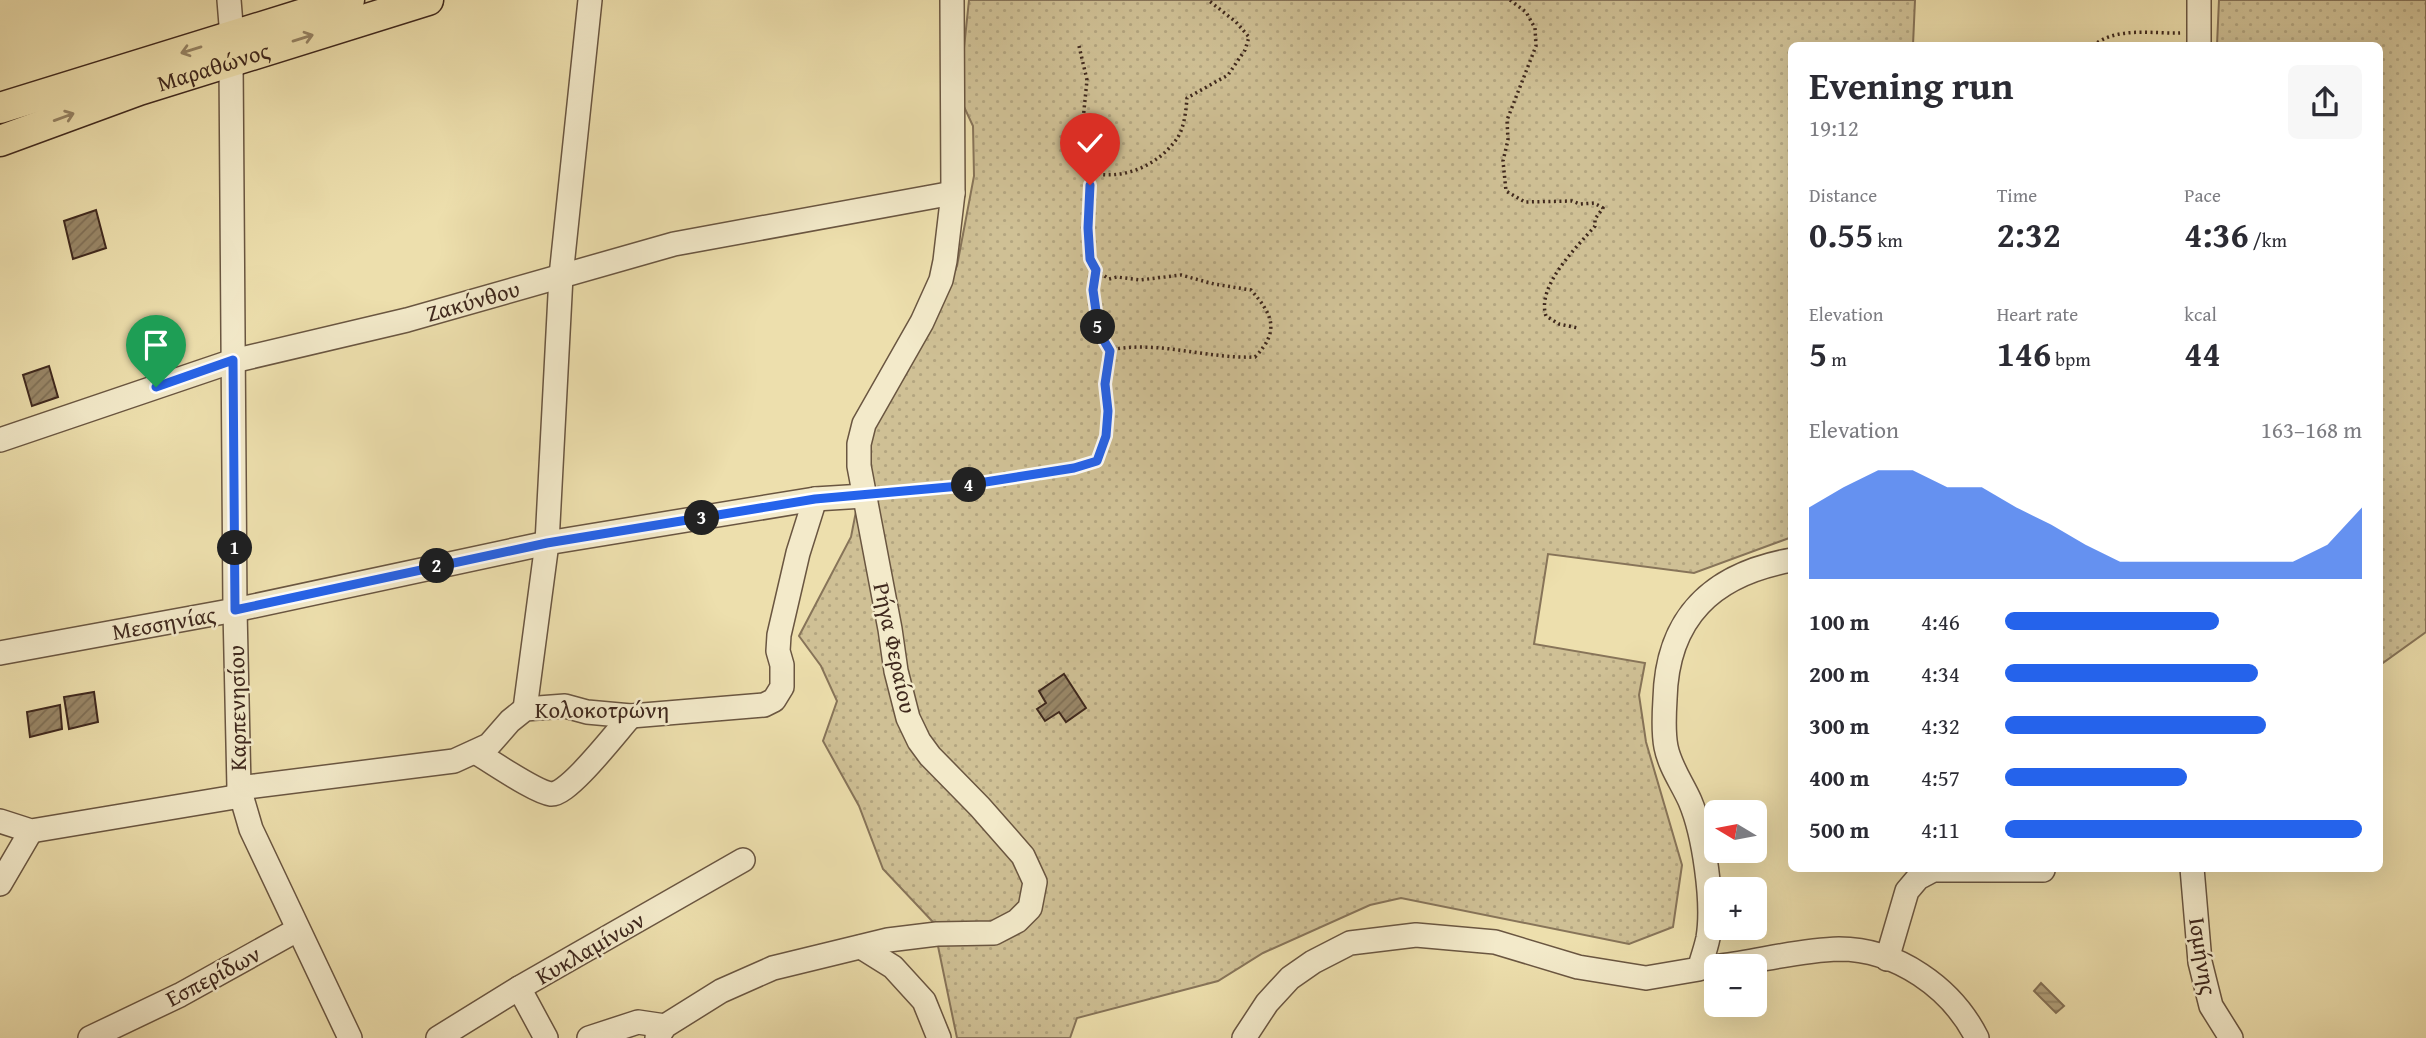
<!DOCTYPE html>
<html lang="en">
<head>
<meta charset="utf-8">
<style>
	body { margin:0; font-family:"Gentium Book Plus",serif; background:#f7f7f7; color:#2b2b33; height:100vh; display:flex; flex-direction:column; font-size:26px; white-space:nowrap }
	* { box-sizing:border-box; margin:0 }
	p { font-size:23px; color:#7c7c81 }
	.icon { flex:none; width:38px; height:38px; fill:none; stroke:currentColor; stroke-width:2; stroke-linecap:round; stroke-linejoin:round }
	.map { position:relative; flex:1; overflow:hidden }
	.side { position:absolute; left:1788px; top:42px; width:595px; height:830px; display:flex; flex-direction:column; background:#fff; border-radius:10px; box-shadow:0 7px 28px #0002 }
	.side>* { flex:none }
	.needle { width:46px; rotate:280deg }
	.fabs { position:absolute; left:1704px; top:800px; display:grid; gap:14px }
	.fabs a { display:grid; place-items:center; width:63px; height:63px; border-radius:10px; background:#fff; box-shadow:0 7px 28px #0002; font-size:35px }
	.pin { position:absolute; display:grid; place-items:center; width:60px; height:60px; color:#fff; margin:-72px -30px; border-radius:50% 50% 50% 0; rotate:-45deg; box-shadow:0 0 7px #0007 }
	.pin .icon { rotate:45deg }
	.km { position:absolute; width:35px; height:35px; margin:-18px; border-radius:50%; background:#222; color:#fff; font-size:19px; line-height:35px; text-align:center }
	.round { display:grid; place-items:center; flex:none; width:74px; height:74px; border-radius:10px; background:#f7f7f7 }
	.summary { display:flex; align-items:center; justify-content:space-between; height:119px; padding:0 21px }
	h1 { font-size:38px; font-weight:700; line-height:52px }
	.figures { display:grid; grid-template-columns:repeat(3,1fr); gap:10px; height:119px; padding:7px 21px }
	.figures div { display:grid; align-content:center }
	.figures b { font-size:35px; font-weight:700 }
	.figures small { font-size:19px; font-weight:400 }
	.figures p { font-size:19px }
	.chart { height:196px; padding:14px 21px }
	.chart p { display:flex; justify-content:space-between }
	.chart svg { width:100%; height:126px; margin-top:7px; fill:#2563eb; opacity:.7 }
	ul { padding:0 21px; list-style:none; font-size:23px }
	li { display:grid; grid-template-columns:112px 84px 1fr; align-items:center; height:52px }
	li i { height:18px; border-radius:9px; background:#2563eb }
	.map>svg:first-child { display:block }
	.grass { fill:url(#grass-dots); stroke:#877459; stroke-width:2 }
	.water { fill:url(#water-rules); stroke:#847156; stroke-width:2 }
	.building { fill:url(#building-hatch); stroke:#3f281d; stroke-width:2 }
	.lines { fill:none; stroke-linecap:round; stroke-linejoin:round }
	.minor-casing { stroke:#6a5641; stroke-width:26 }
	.major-casing { stroke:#3f281d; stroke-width:33 }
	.path { stroke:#3f281d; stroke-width:3.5; stroke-dasharray:2 3.5; stroke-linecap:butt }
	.minor { stroke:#f3eaca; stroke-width:23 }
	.major { stroke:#eddfad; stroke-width:30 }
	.oneway { stroke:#968465 }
	.route-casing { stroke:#fff; stroke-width:14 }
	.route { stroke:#2563eb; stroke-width:9 }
	.labels { text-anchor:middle; stroke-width:5; stroke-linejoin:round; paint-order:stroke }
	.street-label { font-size:23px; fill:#3f281d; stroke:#f3eaca }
</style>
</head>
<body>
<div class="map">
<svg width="2426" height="1038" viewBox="0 0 2426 1038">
	<defs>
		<pattern id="grass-dots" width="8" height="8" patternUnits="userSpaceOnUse" patternTransform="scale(1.75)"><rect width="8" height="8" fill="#cfc095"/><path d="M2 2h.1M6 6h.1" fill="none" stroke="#b3a580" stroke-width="1.8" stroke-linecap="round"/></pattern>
		<pattern id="water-rules" width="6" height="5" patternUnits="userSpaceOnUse" patternTransform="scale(1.75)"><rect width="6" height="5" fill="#b2a17c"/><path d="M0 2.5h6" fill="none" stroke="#928365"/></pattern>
		<pattern id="building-hatch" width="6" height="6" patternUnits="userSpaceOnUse" patternTransform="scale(1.75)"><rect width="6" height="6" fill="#998768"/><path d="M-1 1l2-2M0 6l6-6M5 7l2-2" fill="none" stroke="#7e6e55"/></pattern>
	</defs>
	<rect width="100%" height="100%" fill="#eddfad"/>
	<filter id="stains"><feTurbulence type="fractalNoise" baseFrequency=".00286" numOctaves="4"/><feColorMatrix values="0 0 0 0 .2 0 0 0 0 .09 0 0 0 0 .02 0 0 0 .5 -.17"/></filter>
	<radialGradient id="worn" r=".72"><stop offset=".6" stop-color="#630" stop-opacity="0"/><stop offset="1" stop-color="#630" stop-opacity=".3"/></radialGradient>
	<!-- grass -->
	<g class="grass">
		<polygon points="969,0 1915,0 1913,45 1792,46 1792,537 1694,573 1548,554 1534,644 1645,663 1639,695 1646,742 1682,865 1673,927 1629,944 1401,898 1370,905 1263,953 1218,981 1077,1018 1070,1038 957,1038 933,922 883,869 859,806 823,741 837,701 821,666 799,636 851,537 873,424 924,336 957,266 974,176 973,126 959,96"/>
		<polygon points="2219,0 2426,0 2426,632 2380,665 2380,46 2217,45"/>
	</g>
	<!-- water -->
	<polygon class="water" points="2041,983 2064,1006 2056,1013 2034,991"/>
	<!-- building -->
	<g class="building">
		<polygon points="96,210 106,248 73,259 64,221"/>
		<polygon points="49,366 58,397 32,406 23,375"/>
		<polygon points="1064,674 1086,708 1066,722 1059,712 1045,721 1037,709 1046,703 1039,691"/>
		<polygon points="94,692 98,722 69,729 64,697"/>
		<polygon points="60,705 62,729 30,737 27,712"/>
	</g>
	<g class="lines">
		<defs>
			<g id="minor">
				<polyline points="229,0 232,37"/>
				<polyline points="2199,0 2199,46"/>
				<polyline points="231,61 235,610 239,788 251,829 350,1038"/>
				<polyline points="0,440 233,361 407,320 674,244 953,193"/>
				<polyline points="0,653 235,610 547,543 815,499 864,496"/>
				<polyline points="525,709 547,543 561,276 590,0"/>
				<path d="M475 752C491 761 535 792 551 794 568 796 618 730 631 716"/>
				<polyline points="239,788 454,761 489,745 510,721 525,709 565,706 587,712 631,716 764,705 774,700 782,687 782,665 778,651 779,635 798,553 815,499"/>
				<polyline points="0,821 31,831 241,796"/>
				<polyline points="2192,868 2200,962 2211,1006 2231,1038"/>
				<polyline points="0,884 31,831"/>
				<polyline points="861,947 893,967 924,1001 939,1038"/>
				<polyline points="1887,959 1907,891 1918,878 1933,870 2043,870"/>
				<path d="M1721 966C1760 961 1799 950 1839 949 1897 949 1952 988 1977 1038"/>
				<polyline points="519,988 546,1038"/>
				<polyline points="90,1038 180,995 297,930"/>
				<polyline points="438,1038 519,988 743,860"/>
				<polyline points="589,1038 638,1022 665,1026"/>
				<polyline points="657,1038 665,1026 721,991 773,968 888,940 937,934 994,933 1017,921 1030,908 1035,882 1023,856 980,807 930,756 919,741 908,718 896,671 890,629 859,466 859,444 864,424 922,322 941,280 945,261 953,193 952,0"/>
				<path d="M1244 1038 1267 1003 1290 978 1313 962 1350 943 1416 935 1495 942 1578 967 1646 978 1699 969C1702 959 1706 948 1708 938 1714 902 1704 834 1690 801 1682 783 1670 767 1666 747 1663 732 1664 715 1665 699 1667 617 1713 574 1792 560"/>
			</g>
			<g id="major">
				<polyline points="0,108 349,0"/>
				<path id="s1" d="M0 141 139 90 428 0"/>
			</g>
		</defs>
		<!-- minor casing -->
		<use href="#minor" class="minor-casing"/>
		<!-- major casing -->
		<use href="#major" class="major-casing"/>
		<!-- path -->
		<g class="path">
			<path d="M1510 0 1526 12 1535 28 1536 46 1507 120 1508 140 1503 161 1506 191 1525 202 1572 201 1580 204 1594 203 1603 208 1595 219V226C1577 247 1536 286 1546 316L1559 324 1578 328"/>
			<path d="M1079 46 1087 80 1082 130 1088 172C1120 181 1155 168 1176 140 1184 130 1186 111 1187 98L1228 75 1245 50 1249 37 1236 22 1208 0"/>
			<path d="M2093 46C2116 26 2153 34 2181 33"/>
			<path d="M1088 172 1090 259 1096 270 1109 279 1117 277 1140 280 1181 275 1214 284 1251 290C1273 315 1280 331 1255 357 1206 359 1159 340 1110 350 1095 326 1092 298 1096 270"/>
			<path d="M882 494 960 486 1074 469 1097 461C1100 453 1105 444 1106 435 1111 406 1102 379 1110 350"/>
		</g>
		<!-- minor -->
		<use href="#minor" class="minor"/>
		<!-- major -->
		<use href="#major" class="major"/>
	</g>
	<!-- one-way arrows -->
	<defs><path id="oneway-shaft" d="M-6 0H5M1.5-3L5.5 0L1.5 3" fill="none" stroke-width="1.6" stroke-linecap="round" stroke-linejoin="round" transform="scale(1.75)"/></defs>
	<g class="oneway">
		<use href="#oneway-shaft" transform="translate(303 38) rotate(-17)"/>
		<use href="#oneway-shaft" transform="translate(191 50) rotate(163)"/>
		<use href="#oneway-shaft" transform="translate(64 117) rotate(-20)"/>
	</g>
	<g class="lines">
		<defs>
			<polyline id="route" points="156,387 233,360 235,610 547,543 815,499 960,486 1074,468 1097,461 1106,436 1108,411 1105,384 1110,351 1099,332 1093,290 1096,270 1090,259 1088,228 1090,185"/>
		</defs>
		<!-- route casing -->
		<use href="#route" class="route-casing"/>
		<!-- route -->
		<use href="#route" class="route"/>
	</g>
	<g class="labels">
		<!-- street labels -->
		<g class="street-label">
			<text dy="8" stroke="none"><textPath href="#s1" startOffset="226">Μαραθώνος</textPath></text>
			<text transform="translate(473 301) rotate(-16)" y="8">Ζακύνθου</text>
			<text transform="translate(164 623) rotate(-10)" y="8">Μεσσηνίας</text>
			<text transform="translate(895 648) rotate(78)" y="8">Ρήγα Φεραίου</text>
			<text transform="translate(237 708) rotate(-91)" y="8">Καρπενησίου</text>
			<text x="602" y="718">Κολοκοτρώνη</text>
			<text transform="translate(590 948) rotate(-30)" y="8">Κυκλαμίνων</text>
			<text transform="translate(2203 956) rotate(81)" y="8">Ισμήνης</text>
			<text transform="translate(213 976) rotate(-28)" y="8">Εσπερίδων</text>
		</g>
	</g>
	<rect width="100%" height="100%" filter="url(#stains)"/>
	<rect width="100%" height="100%" fill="url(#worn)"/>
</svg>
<div class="fabs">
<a><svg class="needle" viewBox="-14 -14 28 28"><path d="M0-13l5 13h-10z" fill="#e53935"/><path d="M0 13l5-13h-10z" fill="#7c7c81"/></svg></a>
<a>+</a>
<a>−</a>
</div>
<div class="pin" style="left:156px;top:387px;background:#1e9e55"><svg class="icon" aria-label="arrive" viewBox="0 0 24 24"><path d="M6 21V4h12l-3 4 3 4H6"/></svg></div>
<div class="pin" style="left:1090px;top:185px;background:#d93025"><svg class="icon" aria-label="check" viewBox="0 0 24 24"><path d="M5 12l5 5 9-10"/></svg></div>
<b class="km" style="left:235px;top:548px">1</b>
<b class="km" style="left:437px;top:566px">2</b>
<b class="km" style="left:702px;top:518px">3</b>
<b class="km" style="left:969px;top:485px">4</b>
<b class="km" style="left:1098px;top:327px">5</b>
<section class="side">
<div class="summary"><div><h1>Evening run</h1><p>19:12</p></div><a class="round"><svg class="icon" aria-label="share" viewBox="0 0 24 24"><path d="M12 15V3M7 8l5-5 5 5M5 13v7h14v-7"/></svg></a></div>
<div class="figures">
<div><p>Distance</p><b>0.55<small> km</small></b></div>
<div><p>Time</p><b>2:32</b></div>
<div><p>Pace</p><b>4:36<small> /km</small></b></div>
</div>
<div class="figures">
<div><p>Elevation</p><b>5<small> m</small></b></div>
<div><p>Heart rate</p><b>146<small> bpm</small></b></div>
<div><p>kcal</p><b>44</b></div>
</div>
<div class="chart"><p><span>Elevation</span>163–168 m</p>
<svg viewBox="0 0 160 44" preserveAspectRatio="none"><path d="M0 44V19L10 12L20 6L30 6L40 12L50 12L60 19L70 25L80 32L90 38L100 38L110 38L120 38L130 38L140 38L150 32L160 19V44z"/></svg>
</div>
<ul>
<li><b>100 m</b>4:46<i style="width:60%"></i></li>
<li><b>200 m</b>4:34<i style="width:71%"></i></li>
<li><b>300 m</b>4:32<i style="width:73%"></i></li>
<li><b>400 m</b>4:57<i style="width:51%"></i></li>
<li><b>500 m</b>4:11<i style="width:100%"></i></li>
</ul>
</section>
</div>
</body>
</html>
